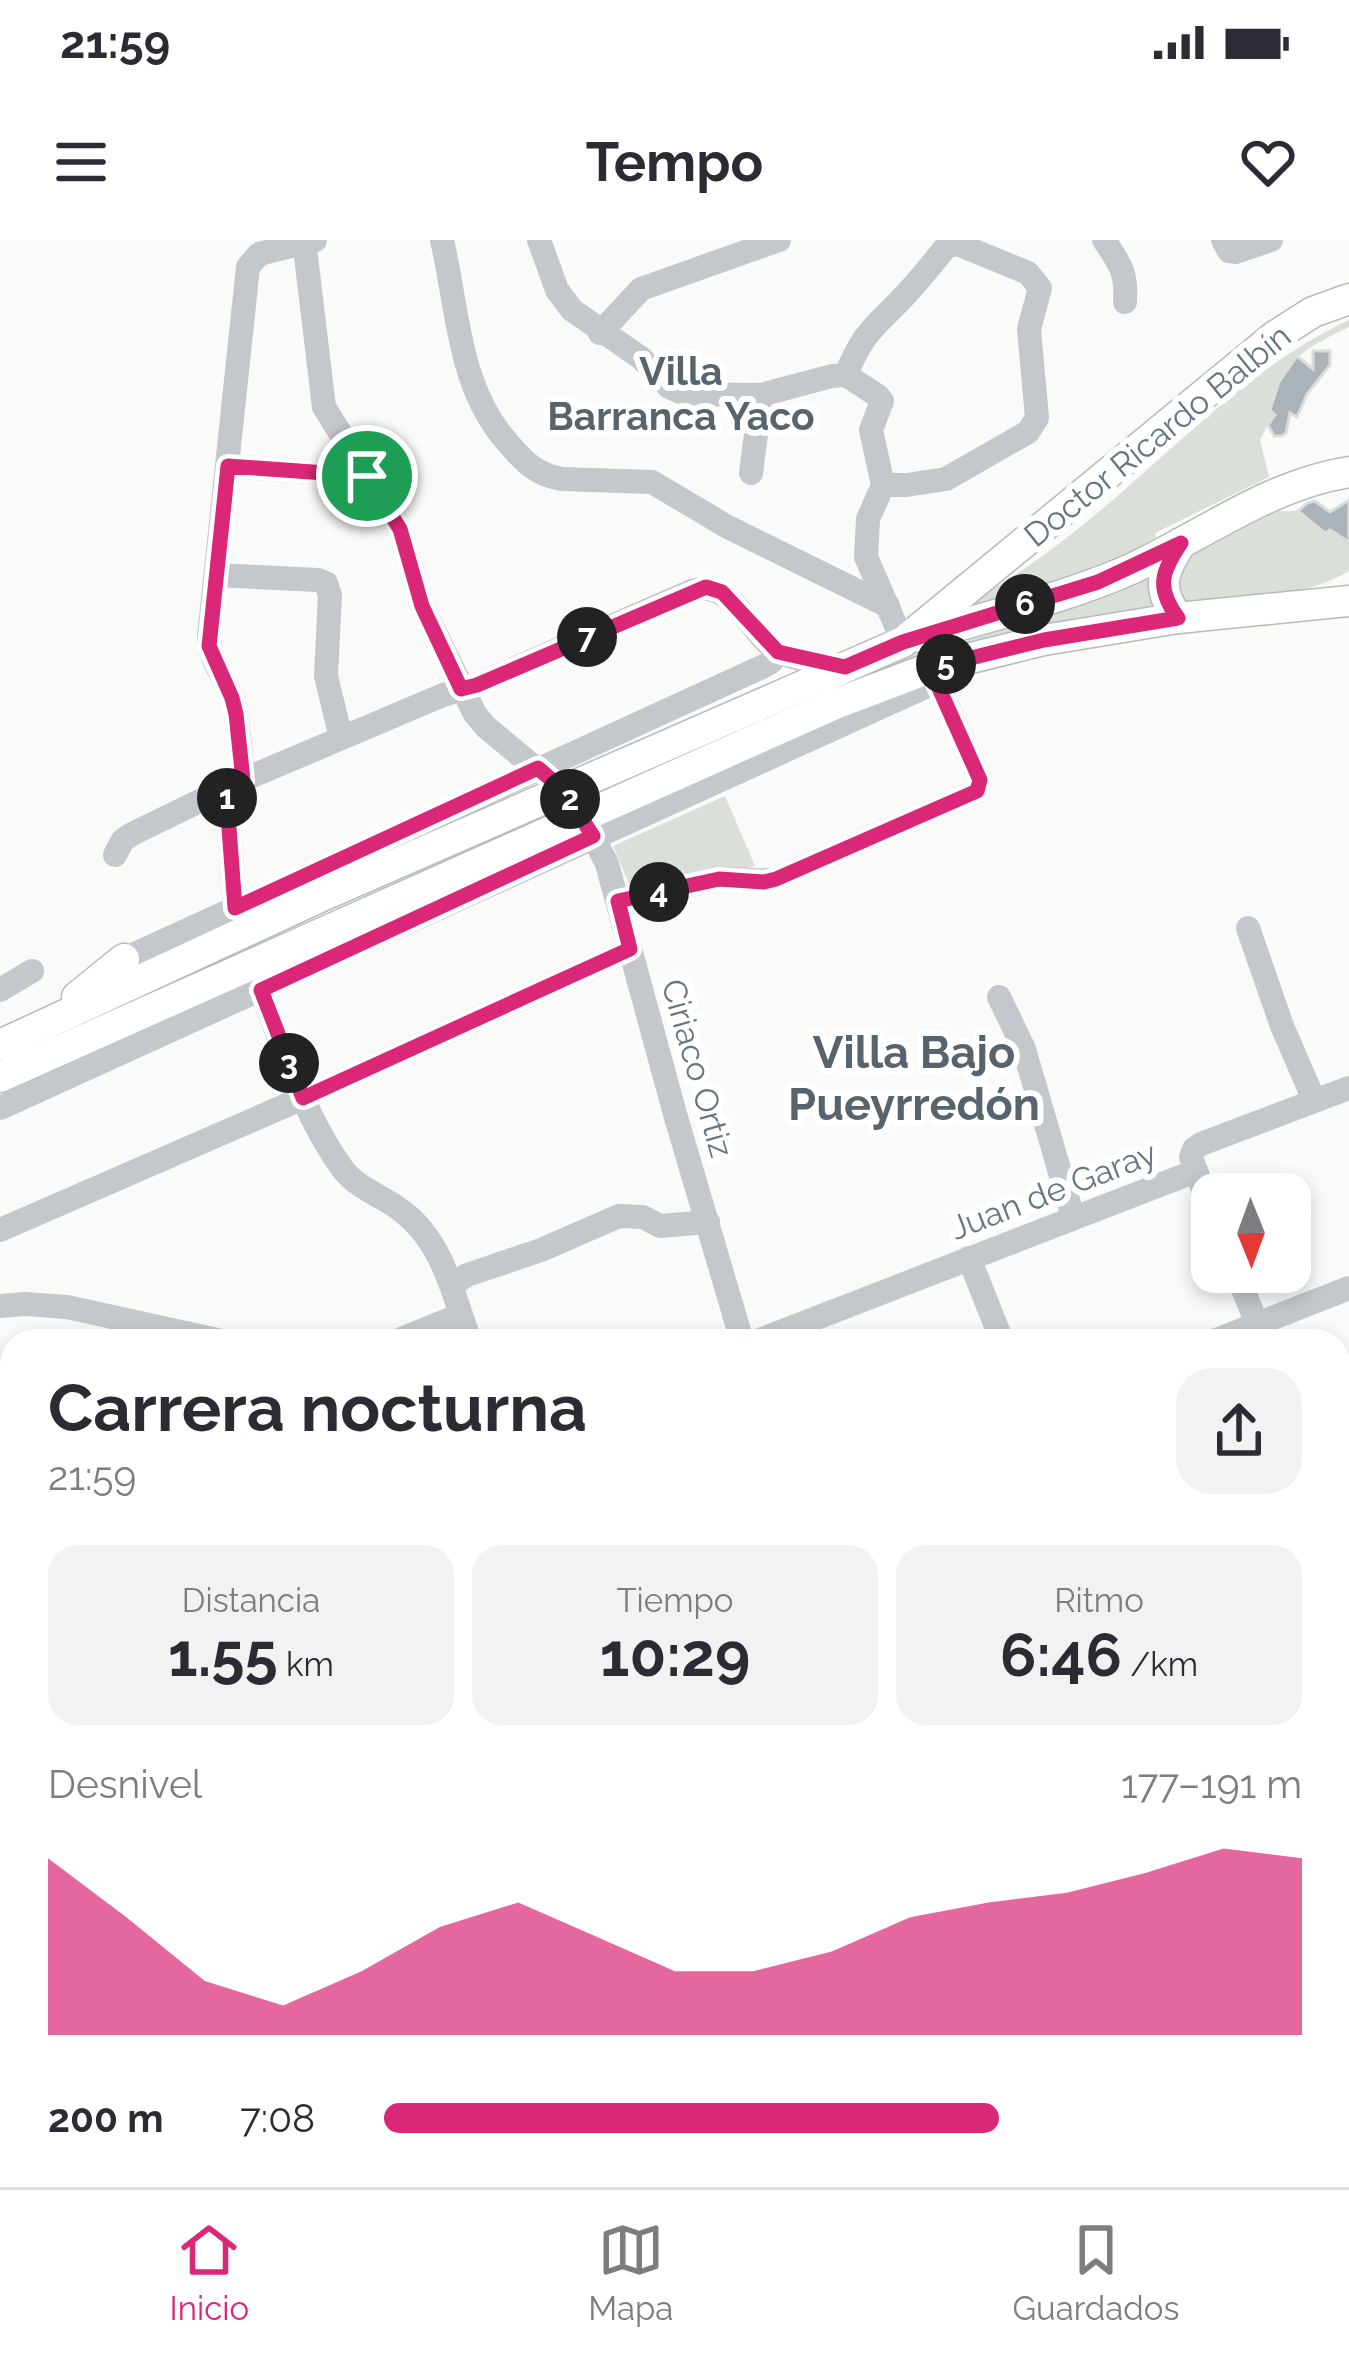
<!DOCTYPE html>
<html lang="es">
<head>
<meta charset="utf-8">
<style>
	body { margin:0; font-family:Raleway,sans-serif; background:#f2f2f3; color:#2b2b33; height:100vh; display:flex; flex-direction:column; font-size:45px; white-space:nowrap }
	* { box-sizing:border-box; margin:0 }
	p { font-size:39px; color:#7c7c81 }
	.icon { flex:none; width:66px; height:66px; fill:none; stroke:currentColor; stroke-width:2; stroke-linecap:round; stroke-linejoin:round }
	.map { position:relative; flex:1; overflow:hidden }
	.drawer { position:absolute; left:0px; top:1089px; width:1350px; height:858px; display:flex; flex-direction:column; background:#fff; border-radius:36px 36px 0 0; box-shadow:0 6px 18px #0003 }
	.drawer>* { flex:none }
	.needle { width:78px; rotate:179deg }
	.buttons { position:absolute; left:1191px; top:933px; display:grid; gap:24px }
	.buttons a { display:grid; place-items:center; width:120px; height:120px; border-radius:24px; background:#fff; box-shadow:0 6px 18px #0003; font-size:60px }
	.pin { position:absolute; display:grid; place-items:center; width:102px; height:102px; color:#fff; margin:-51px; border:6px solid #fff; border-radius:50%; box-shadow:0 3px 12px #0007 }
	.km { position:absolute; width:60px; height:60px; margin:-30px; border-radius:50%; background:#222; color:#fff; font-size:33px; line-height:60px; text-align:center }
	.round { display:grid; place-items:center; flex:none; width:126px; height:126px; border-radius:36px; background:#f2f2f3 }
	.summary { display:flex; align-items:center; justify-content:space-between; height:204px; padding:0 48px }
	h1 { font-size:66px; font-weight:700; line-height:90px }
	.stats { display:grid; grid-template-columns:repeat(3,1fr); gap:18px; height:204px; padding:12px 48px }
	.stats div { display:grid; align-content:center; border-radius:30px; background:#f2f2f3; text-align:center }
	.stats b { font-size:60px; font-weight:700 }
	.stats small { font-size:33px; font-weight:400 }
	.stats p { font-size:33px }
	.chart { height:336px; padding:24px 48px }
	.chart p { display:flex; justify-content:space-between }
	.chart svg { width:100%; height:216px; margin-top:12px; fill:#db2777; opacity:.7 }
	ul { padding:0 48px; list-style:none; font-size:39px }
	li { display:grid; grid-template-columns:192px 144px 1fr; align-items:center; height:90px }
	li i { height:30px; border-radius:15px; background:#db2777 }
	.status { display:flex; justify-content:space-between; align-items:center; height:84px; padding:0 60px; background:#fff; direction:ltr }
	.status svg { height:33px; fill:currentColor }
	header { display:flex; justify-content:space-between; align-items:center; height:156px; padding:0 48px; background:#fff; font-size:54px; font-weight:700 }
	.tabs { display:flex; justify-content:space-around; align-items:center; height:168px; border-top:3px solid #e1e1e2; background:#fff; font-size:33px; color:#7c7c81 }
	.tabs a { display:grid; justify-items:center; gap:6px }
	.tabs .current { color:#db2777 }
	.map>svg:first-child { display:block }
	.green { fill:#dadfd7 }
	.building { fill:#aab3b9; stroke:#dcdcda; stroke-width:3 }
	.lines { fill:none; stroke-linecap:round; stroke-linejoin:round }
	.major-casing { stroke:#b5babe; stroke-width:33 }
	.minor { stroke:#c3c8cc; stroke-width:24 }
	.major { stroke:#fff; stroke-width:30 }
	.route-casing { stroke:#fff; stroke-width:24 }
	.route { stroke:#db2777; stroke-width:15 }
	.labels { text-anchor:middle; stroke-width:12; stroke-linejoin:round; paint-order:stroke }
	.street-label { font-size:33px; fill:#657683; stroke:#fff }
	.quarter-label { font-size:39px; font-weight:bold; fill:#57646e; stroke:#fff }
	.district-label { font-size:45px; font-weight:bold; fill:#57646e; stroke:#fff }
</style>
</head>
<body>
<div class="status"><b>21:59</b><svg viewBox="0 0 49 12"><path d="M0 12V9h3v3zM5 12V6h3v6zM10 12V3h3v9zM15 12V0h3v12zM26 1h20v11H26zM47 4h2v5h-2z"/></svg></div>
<header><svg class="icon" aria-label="menu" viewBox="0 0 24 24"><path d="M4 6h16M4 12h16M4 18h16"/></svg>Tempo<svg class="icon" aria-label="heart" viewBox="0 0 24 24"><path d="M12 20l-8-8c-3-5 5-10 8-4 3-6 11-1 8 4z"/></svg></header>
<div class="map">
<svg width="1349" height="1947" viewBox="0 0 1349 1947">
	<rect width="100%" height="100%" fill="#fafaf8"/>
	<!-- green -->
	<g class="green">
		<path d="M1349 80V87C1302 110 1287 117 1270 169L1277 177 1269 182 1260 200 1269 237 1155 293 1156 297C1088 339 1010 359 933 381 994 353 1050 313 1101 270 1182 202 1253 125 1349 80Z"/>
		<path d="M1259 271H1298L1325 292 1332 289 1339 297 1349 300V331C1302 360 1230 359 1177 365L1172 320Z"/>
		<polygon points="1159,324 1161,365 1096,378 789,467 865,422"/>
		<polygon points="725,556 755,626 633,654 613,606"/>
	</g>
	<!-- building -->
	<g class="building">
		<polygon points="1313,111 1330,111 1330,125 1307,154 1297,177 1290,173 1286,193 1281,196 1274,196 1268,185 1275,175 1270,170 1279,142 1297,116 1313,129"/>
		<polygon points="1349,260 1349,302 1330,290 1325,293 1298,271 1307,263 1315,261 1330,272"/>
	</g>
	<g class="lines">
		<defs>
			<g id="major">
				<path d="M1178 378C1156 349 1162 332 1181 303"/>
				<path d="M920 397C988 376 1066 358 1131 329 1204 295 1268 245 1349 232"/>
				<polyline points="77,757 124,719"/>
				<polyline points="0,805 322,656 903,402 1275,96 1313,72 1349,59"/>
				<polyline points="0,837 835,464 930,428 1044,400 1178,378 1349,361"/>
			</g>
		</defs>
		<!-- major casing -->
		<use href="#major" class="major-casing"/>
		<!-- minor -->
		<g class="minor">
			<polyline points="304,0 324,167 400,289 422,366 475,474 486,487 563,551 593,596 607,624 675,874 742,1101"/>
			<path d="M442 0C458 69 458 148 508 203 524 222 536 234 561 239L652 242 726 286 888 366"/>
			<polyline points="539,0 557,50 572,70 641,118 669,147 685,154 761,155 832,136 846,135"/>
			<path d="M1104 0C1120 24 1127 32 1125 62"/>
			<polyline points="1223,0 1229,11 1236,12 1271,0"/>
			<polyline points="600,93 641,49 779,0"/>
			<polyline points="228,226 367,236"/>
			<polyline points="751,233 761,155"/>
			<path d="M883 245H906L946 239 1028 192 1037 178 1029 89 1040 48 1028 33 960 5 952 4 945 8C933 23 921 38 908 52 877 86 864 89 846 135L878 156 882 161 871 190 883 245 868 279 866 317 903 402"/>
			<polyline points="216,335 318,340 326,343 330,355 326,436 341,498"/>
			<path d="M243 540C240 514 240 487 233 461 226 439 209 420 209 396L248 27 259 14 315 0"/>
			<polyline points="226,548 235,668"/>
			<path d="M115 615 123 600 132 594 243 540 443 455 477 445 694 350C733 340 749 393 777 411 791 420 827 423 845 427"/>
			<path d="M618 661 719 639C739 637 757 643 776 639L977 551 980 540 931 429"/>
			<polyline points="1248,688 1282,786 1314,860"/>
			<polyline points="124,719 762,427 771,422 778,412"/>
			<polyline points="0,750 32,731"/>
			<path d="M261 750C284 810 304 876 342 928 357 949 383 956 402 971 444 1003 453 1055 470 1101"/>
			<polyline points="999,757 1024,809 1073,977"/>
			<polyline points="0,868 936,442"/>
			<polyline points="1196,931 1212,971"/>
			<polyline points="0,990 303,858 630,709"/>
			<polyline points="969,1018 1002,1101"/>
			<polyline points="1236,1032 1264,1101"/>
			<polyline points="452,1045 467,1035 541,1010 619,976 643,977 660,986 708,982"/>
			<polyline points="0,1066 25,1064 67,1067 222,1101"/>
			<polyline points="396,1101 460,1075"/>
			<polyline points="757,1101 1196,931 1191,917 1194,909 1201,904 1349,848"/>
			<polyline points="1214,1101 1349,1048"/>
			<polyline points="0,1149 12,1150"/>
			<polyline points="1338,1201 1349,1197"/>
			<polyline points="0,1239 12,1275"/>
			<polyline points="1338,1288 1349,1316"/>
			<polyline points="1338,1507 1349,1502"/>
			<polyline points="1338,1777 1349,1773"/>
			<polyline points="0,1916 12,1947"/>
			<polyline points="278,1935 283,1947"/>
			<polyline points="541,1935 546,1947"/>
			<polyline points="804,1935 808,1947"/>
			<polyline points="1067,1935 1071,1947"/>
			<polyline points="1330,1935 1335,1947"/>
			<polyline points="199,1947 229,1935"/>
			<polyline points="900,1947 931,1935"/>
		</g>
		<!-- major -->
		<use href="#major" class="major"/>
	</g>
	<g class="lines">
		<defs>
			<path id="route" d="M228 226 367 236 400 289 422 366 461 449 477 445 706 347 722 352 778 412 845 427 903 402 1098 342 1181 303C1161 332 1156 348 1178 378L1044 400 930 428 980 540 977 551 776 639 764 642 719 639 618 661 630 709 303 858 261 750 593 596 563 550 538 528 235 668 226 548 243 540 236 474 232 458 209 406Z"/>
		</defs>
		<!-- route casing -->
		<use href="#route" class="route-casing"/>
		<!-- route -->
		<use href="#route" class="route"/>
	</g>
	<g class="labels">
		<!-- street labels -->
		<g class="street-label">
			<text transform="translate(1157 195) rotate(-39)" y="12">Doctor Ricardo Balbín</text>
			<text transform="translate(698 828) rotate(74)" y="12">Ciriaco Ortiz</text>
			<text transform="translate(1053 950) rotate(-21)" y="12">Juan de Garay</text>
		</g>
		<!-- quarter labels -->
		<g class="quarter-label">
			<text x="681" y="145">Villa<tspan x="681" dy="45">Barranca Yaco</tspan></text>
		</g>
		<!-- district labels -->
		<g class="district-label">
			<text x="914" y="828">Villa Bajo<tspan x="914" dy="52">Pueyrredón</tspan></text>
		</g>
	</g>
</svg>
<div class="buttons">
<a><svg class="needle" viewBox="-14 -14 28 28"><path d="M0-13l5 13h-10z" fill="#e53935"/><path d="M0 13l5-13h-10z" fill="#7c7c81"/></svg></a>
</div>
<div class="pin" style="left:367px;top:236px;background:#1e9e55"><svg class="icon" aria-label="arrive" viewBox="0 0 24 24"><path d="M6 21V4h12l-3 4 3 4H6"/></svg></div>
<b class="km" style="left:227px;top:558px">1</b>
<b class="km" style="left:570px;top:559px">2</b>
<b class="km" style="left:289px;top:823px">3</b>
<b class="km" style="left:659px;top:652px">4</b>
<b class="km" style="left:946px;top:424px">5</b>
<b class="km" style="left:1025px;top:364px">6</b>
<b class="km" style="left:587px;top:397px">7</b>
<section class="drawer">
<div class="summary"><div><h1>Carrera nocturna</h1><p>21:59</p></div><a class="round"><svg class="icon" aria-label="share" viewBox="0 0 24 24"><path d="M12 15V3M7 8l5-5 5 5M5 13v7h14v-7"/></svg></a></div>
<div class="stats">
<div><p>Distancia</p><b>1.55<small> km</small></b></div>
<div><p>Tiempo</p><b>10:29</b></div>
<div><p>Ritmo</p><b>6:46<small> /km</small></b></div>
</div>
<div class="chart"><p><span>Desnivel</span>177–191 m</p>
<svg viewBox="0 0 160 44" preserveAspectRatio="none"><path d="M0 44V8L10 20L20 33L30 38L40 31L50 22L60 17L70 24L80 31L90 31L100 27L110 20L120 17L130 15L140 11L150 6L160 8V44z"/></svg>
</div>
<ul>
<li><b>200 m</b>7:08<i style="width:67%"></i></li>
</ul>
</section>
</div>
<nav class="tabs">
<a class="current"><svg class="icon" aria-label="home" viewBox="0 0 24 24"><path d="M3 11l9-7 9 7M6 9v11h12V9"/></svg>Inicio</a>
<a><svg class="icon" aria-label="map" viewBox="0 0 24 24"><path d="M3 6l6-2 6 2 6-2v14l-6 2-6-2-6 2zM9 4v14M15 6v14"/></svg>Mapa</a>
<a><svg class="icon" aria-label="saved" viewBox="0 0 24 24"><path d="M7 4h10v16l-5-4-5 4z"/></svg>Guardados</a>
</nav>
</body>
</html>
